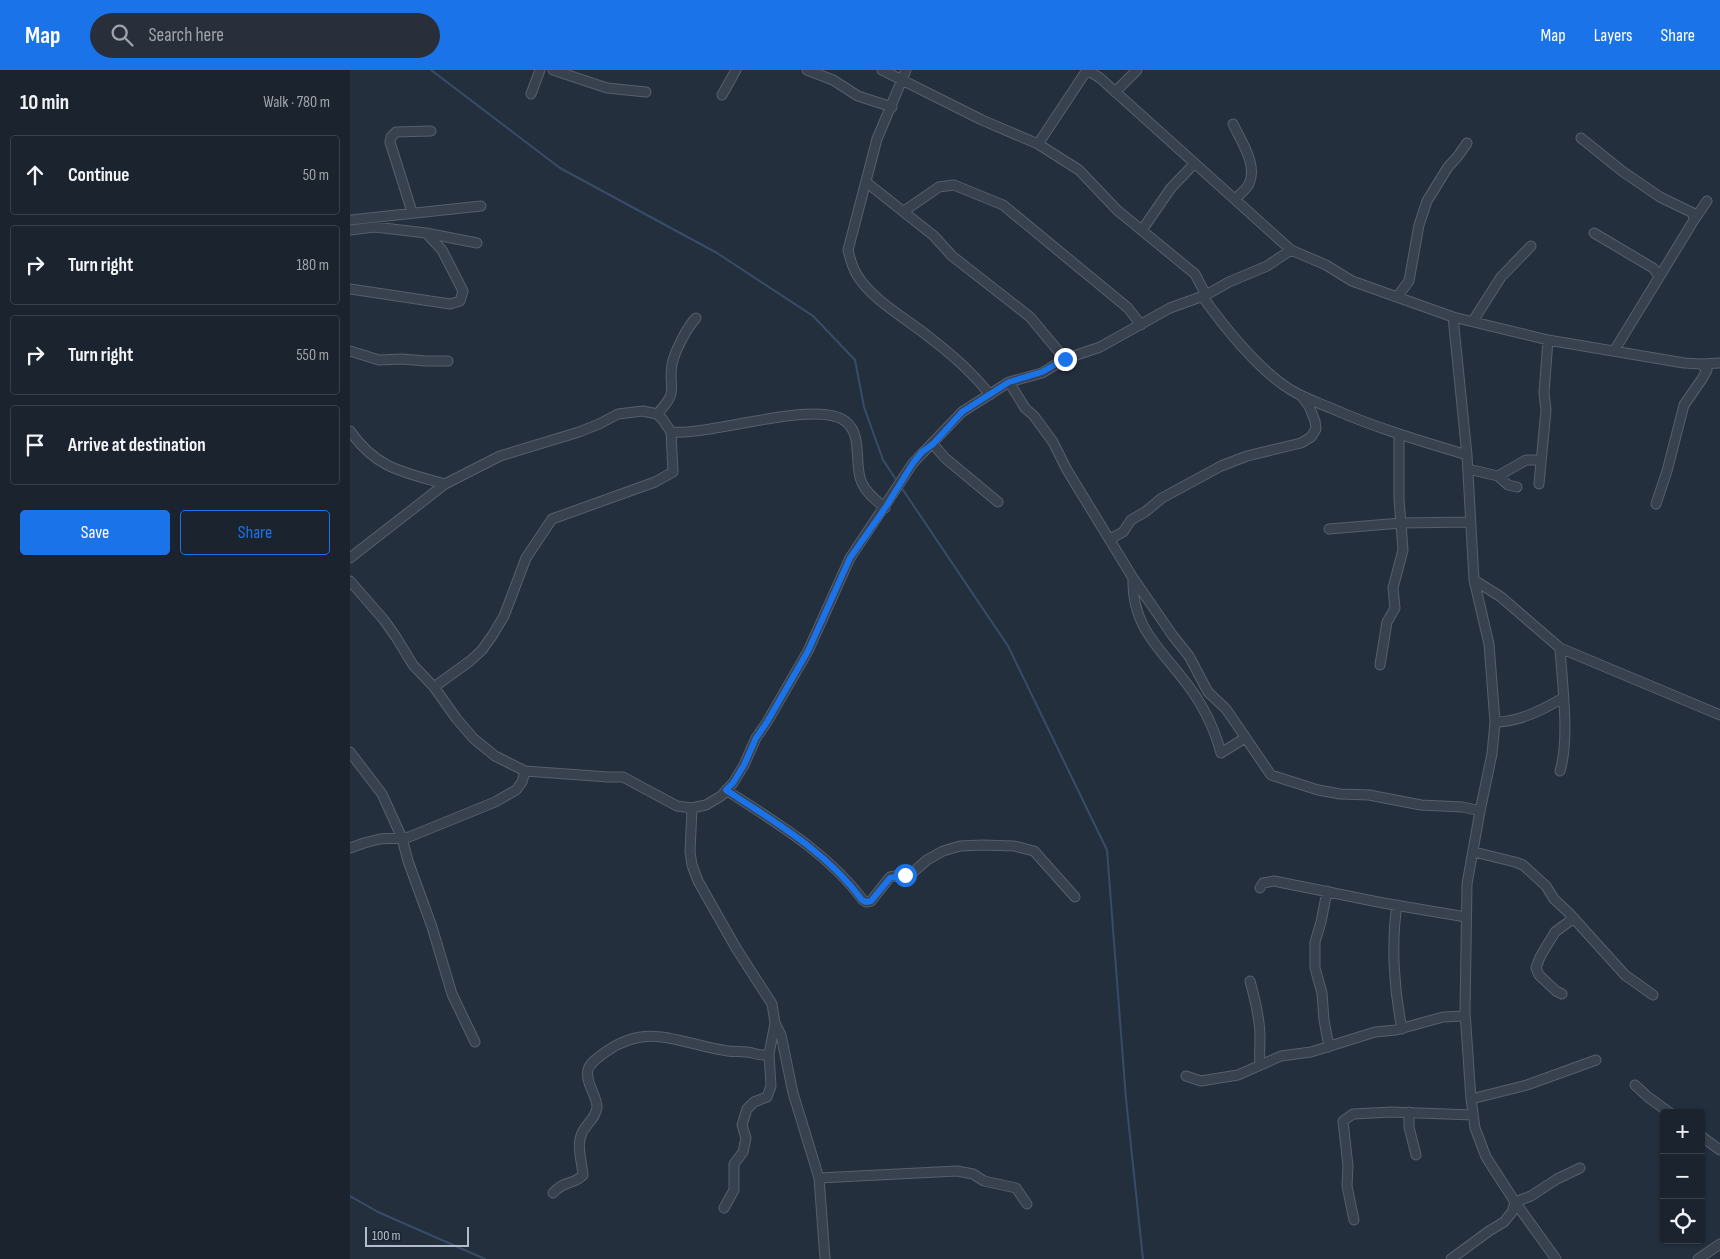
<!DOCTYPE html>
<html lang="en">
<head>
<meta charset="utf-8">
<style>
	body { margin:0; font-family:"Sofia Sans Condensed",sans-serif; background:#282f3a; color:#f1f3f6 }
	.controls { position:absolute; right:15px; bottom:15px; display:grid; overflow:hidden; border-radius:5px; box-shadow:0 1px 4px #0004 }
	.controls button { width:45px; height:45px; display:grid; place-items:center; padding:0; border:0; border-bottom:1px solid #39404a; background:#1b232e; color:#f1f3f6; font:25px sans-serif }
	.scale { position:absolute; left:15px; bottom:12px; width:104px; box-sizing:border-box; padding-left:5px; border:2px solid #b4bcc9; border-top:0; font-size:14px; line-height:18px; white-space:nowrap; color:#b4bcc9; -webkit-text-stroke:4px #1d2633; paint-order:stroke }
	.stop { position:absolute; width:15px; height:15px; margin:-11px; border:4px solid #1a73e8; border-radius:50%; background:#fff }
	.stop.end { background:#1a73e8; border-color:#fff; box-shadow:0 1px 5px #0008 }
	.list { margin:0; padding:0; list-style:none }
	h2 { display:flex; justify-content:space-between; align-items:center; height:65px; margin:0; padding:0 20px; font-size:21px }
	h2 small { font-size:16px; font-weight:400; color:#a0a4aa }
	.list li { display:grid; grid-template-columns:32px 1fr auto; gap:15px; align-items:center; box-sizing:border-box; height:80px; margin:0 10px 10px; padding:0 10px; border:1px solid #39404a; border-radius:5px }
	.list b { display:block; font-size:19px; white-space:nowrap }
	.list em { font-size:16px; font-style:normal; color:#a0a4aa }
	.actions { display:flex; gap:10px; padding:15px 20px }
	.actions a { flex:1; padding:11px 0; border:1px solid #1a73e8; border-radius:5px; text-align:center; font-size:18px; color:#1a73e8 }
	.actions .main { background:#1a73e8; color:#fff }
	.icon { flex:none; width:28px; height:28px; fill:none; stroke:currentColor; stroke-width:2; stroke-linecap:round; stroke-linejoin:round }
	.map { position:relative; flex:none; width:1370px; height:1189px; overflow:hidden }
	header { display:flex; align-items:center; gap:30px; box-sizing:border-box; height:70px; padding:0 25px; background:#1a73e8; color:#fff }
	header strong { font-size:24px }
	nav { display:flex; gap:28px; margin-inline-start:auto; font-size:18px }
	.search { width:350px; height:45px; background:#282f3a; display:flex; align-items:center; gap:12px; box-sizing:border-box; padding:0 18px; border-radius:28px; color:#a0a4aa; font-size:19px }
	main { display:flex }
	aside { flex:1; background:#1b232e }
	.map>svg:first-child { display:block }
</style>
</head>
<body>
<header>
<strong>Map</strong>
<div class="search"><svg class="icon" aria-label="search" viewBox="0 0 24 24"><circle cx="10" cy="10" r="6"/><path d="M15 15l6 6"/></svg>Search here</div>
<nav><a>Map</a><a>Layers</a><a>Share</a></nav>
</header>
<main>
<aside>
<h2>10 min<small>Walk · 780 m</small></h2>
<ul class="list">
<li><svg class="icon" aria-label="ahead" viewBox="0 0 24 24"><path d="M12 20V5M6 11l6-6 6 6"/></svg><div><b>Continue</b></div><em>50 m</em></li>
<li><svg class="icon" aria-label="right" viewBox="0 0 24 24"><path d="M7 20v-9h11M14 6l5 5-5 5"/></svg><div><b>Turn right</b></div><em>180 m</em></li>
<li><svg class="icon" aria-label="right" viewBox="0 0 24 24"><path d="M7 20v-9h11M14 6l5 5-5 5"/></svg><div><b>Turn right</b></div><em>550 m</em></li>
<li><svg class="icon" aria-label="arrive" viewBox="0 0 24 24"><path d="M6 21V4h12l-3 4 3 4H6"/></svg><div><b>Arrive at destination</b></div></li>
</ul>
<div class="actions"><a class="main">Save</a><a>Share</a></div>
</aside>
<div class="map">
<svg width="1370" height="1189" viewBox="0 0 1370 1189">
	<rect width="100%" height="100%" fill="#242f3e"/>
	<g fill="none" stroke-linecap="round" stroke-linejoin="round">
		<path stroke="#394c67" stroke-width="2" d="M81,0L210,98L367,183L463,246L505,290L514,337L533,390L547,411
			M551,417L658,576L757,780L776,1029L793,1189
			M0,1126L28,1142L135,1189"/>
		<g stroke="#565f6c" stroke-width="11">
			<path id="minor" d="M203,0L257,18L296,22
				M457,0L483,10L508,26L542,37
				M532,0L632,50L688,74L729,100L767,140L845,204L856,225
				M556,0L527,69L498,180C500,188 502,197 507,205C522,230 557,249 579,267C600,283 624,304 640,325
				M737,0L750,8L941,180L976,195L1002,211L1103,247L1198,270L1334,293L1351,294L1370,293
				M765,22L787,0
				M181,24L190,0
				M372,25L386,0
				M883,54C891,71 908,95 899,114C896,120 890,124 885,129
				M1231,68L1272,101L1310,127L1343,143L1344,150
				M688,74L737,0
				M516,112L584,166L602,186L680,247L715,289
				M554,141L589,117L604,115L653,135L778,238L791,255
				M62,142L40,72L41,67L46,62L81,61
				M0,150L131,136
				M0,160L25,157L76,163L127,173
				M792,160L821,118L844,94
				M1244,163L1303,198L1309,206
				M0,219L100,234L110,231L113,221L92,180L76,163
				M852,226C875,258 907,299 941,320C954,328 969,333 983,339C1026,358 1071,371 1117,385
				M1047,227L1059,211L1069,155L1077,131L1098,97L1108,86L1117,73
				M1103,247L1117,385L1124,510L1139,574L1145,652L1142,684L1130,741L1117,814L1115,942L1121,1029L1125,1058L1136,1087L1165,1132L1206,1189
				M1123,251L1151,207L1181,176
				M0,281L29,290L52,289L76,291H98
				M1264,281L1344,150L1357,131
				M659,312L675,338L684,346L703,372L717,400L783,508L823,566L839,586L858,622L876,639L921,705L968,720L990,724L1019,725L1071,735L1113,737L1130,741
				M307,344C330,320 318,320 322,294C325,281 337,257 346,248
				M0,361C27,399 53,402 95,414
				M321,362C361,366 465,329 495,351C514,365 503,395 512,413C517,424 526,430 535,438
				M583,374L595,388L648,432
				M1118,399L1148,406L1176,390H1191
				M1148,406L1158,415L1167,417
				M1189,414L1196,340L1194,323L1198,270
				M1306,434L1317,401L1334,335L1352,309L1357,300L1351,294
				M979,459L1051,453L1120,452
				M760,469L773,462L781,450L795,442L812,428L871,396L897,386L951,373L961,367L966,359L965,351L959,336L953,328
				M0,488L95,414L150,386L229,362L249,354L268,344L293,341L307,344L313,350L321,362L323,402L305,412L202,449L176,488L154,546L142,566L132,580L120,591L84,617
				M783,508C781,557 811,579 837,614C853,635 864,657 871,683L895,668
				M1124,510L1151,527L1210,578L1370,645
				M0,511L34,550L46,567L63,595L84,617L106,648L123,668L145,686L175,701L258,707H273L327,736L342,738L356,735L371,726L383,713L394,695L406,668L417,652L458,581L500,488L563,393L612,342L659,312L692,303L715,289L750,277L820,238L856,225L879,212L917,196L941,180
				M1210,578C1212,613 1220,668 1210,701
				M1030,595L1037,552L1045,538L1043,518L1053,480L1049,429V365
				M1145,652C1169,652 1192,640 1213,628
				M0,682L32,724L52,768L58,791L82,857L102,924L125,972
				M376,720C425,752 477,782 513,830L516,832L521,831L540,807L562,803L577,790L593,781L610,776L632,775L664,776L684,781L725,827
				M342,738L340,782L342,795L348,811L386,878L422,934L425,953L431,965L443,1023L469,1108L475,1189
				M0,778L14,773L30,769L59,767L145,732L166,720L172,712L175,701
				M1124,782L1165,792L1173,795L1196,816L1204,829L1218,842L1275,905L1303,925
				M910,818L913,813L924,811L1033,833L1116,847
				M977,821L971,852L965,872V898L972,923L974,950L979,977
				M1047,835C1041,874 1044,920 1052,959
				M900,911C905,929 910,948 910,967C910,977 909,985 910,995
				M1212,924L1206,921L1189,905L1186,898L1190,887L1205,862L1224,848
				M836,1006L851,1011L888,1005L931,986L961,982L1025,962L1046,960L1093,947L1115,946
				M1285,1015L1298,1027L1320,1043
				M1121,1029L1177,1015L1246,990
				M1059,1042V1057L1066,1085
				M1351,1066L1370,1080
				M469,1108L607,1101L623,1104L634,1111L666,1118L677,1134
				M203,1123C214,1110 224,1115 233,1105C232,1092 226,1075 232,1063C236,1054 246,1048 247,1037C247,1025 235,1013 238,1000C240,992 250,986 257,981C300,951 332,975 378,981C384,982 390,981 397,982C405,983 411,987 419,984L425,953
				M374,1138L384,1120V1094L393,1082L396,1068L392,1055L397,1039L404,1032L417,1027L421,1016L419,984
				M1004,1150L997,1116L998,1096L993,1051L1003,1044L1042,1042L1123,1045
				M1101,1189L1139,1161L1154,1152L1162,1142L1165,1132L1181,1126L1207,1109L1230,1098
				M1348,1189L1370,1174"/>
		</g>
		<use href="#minor" stroke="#38414e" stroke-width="9"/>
	</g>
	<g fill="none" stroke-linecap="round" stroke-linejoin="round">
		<path stroke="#1a73e8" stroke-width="6" d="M555,805L540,808L521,831L516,832L512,830C477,782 425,752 376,720L383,713L394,695L406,668L417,652L458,581L500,488L535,438L563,393L572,382L583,374L612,342L659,312L692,302L715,289"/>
	</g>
</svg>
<div class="controls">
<button>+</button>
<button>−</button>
<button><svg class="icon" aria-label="locate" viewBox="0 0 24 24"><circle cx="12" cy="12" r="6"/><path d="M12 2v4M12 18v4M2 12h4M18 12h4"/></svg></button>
</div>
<div class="scale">100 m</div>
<div class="stop" style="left:555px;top:805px"></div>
<div class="stop end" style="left:715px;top:289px"></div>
</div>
</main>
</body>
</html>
